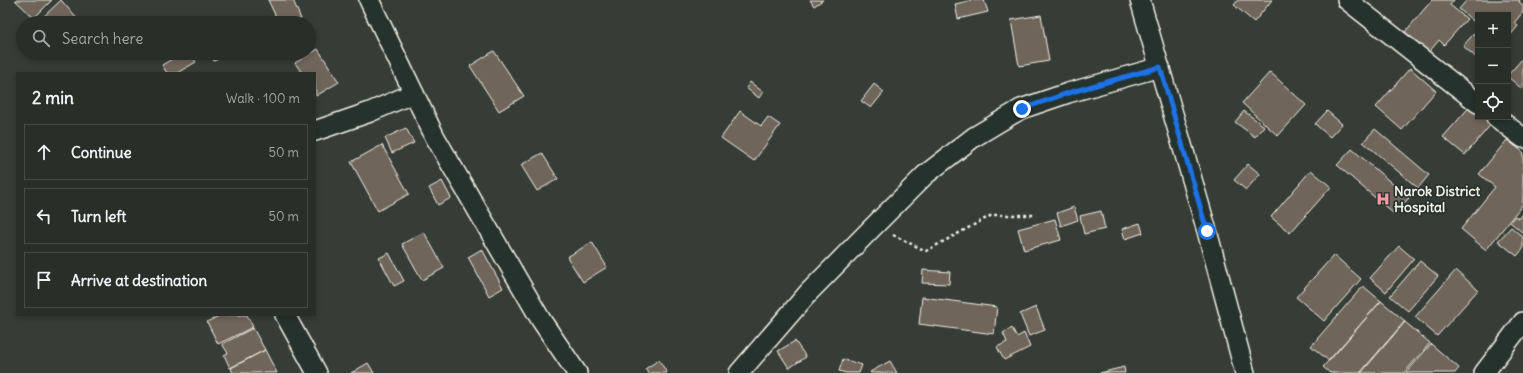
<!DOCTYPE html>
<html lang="en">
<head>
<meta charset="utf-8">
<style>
	body { margin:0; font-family:Delius,sans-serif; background:#303630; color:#f1f3f6 }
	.controls { position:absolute; right:12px; top:12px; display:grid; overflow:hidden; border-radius:0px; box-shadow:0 2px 6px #0003 }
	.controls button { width:36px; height:36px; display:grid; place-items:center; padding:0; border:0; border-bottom:1px solid #444a45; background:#282e28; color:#f1f3f6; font:20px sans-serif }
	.stop { position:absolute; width:12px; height:12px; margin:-9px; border:3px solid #1a73e8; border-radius:50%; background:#fff }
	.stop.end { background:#1a73e8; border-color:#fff; box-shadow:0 1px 4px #0008 }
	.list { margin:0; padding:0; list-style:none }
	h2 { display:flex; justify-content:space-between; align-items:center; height:52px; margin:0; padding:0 16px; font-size:17px }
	h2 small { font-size:13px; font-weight:400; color:#a5a8a8 }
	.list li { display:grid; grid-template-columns:26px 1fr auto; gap:12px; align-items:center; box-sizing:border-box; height:56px; margin:0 8px 8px; padding:0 8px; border:1px solid #444a45; border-radius:0px }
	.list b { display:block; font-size:15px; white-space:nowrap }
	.list em { font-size:13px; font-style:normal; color:#a5a8a8 }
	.icon { flex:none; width:22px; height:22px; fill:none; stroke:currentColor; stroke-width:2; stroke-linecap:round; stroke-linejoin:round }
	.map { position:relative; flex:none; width:1523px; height:373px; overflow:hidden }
	.search { position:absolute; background:#282e28; box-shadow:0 2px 6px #0003; left:16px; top:16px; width:300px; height:44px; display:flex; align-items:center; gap:10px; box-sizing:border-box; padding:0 14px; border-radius:22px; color:#a5a8a8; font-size:15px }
	.panel { position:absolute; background:#282e28; box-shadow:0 2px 6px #0003; left:16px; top:72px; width:300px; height:244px; border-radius:0px }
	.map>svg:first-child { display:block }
</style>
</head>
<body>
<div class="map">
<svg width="1523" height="373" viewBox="0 0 1523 373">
	<rect width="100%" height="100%" fill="#353d36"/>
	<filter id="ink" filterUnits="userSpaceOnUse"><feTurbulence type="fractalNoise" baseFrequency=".025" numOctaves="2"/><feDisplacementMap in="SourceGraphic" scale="8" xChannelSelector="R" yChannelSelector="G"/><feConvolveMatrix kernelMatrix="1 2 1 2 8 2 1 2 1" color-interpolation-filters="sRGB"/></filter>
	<g filter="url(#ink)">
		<path fill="#70655a" stroke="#f4f1e8" d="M15,0H52L34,18Z
			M61,0L79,21L77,23H41L39,21Z
			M268,0H293L301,19L293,23H279Z
			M810,0H823L814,6Z
			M973,0H984L988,12L958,19L955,4Z
			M1238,0H1272L1254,22L1234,5Z
			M1432,0H1454L1450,5L1467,19L1444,45L1439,40L1429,52L1405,32Z
			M1467,0H1520L1519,2L1523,5V12L1514,23L1518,26L1508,38V15H1478V25L1459,9Z
			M1041,15L1049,61L1019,66L1011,20Z
			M1478,29V59L1463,46Z
			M318,49L339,82L316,96L315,73H302L295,63Z
			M494,51L524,96L499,111L470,66Z
			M182,53H190L196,62L177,73H167L162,65Z
			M210,53H230L214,61Z
			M1523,58V88L1522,89L1508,77V75Z
			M1410,68L1436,91L1402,130L1376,107Z
			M1270,72L1306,105L1278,136L1242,103Z
			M750,82L763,92L759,98L746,88Z
			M874,84L884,92L871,108L861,101Z
			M1472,104L1478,109V117H1487L1493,122L1465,155L1443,137Z
			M740,111L761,126L768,117L780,125L754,161L721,138Z
			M1244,111L1264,126L1255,137L1235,122Z
			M1327,111L1342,124L1330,137L1315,124Z
			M406,128L414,143L392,153L385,138Z
			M1375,129L1429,175L1418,188L1363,142Z
			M1507,140L1523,152V204L1486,250L1461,229L1495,187L1479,174Z
			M382,145L409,194L378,211L351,162Z
			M1352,149L1409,198L1394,214L1337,165Z
			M542,153L558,179L537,191L521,165Z
			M1248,164L1260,174L1246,190L1234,180Z
			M1311,170L1331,187L1290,233L1271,217Z
			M442,181L451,198L438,205L429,188Z
			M1074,207L1078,220L1061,226L1057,213Z
			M1101,211L1105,229L1084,234L1080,216Z
			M1523,214V233L1510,222L1515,216L1519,219Z
			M1055,219L1061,240L1024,250L1018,229Z
			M1140,223L1143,233L1125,239L1122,229Z
			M1511,227L1523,237V249L1517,256L1498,241Z
			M424,232L444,268L422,280L402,244Z
			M592,242L607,267L583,282L567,257Z
			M1399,246L1414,259L1386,292L1370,278Z
			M482,249L503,288L489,296L468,257Z
			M389,253L404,281L394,286L379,258Z
			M1334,255L1361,279L1324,321L1296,297Z
			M1420,261L1438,276L1408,311L1390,296Z
			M923,270L950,272L949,284L922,283Z
			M1456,270L1478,290L1437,336L1415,317Z
			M1363,286L1381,301L1329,361L1311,346Z
			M922,297L997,307L994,334L919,324Z
			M1381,301L1405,321L1360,373H1330L1323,367Z
			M1036,307L1045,330L1029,336L1020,314Z
			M221,315H247L253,327L218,344L207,322Z
			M1405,322L1430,343L1404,373H1361Z
			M253,328L265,350L230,368L224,355L228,353L222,344Z
			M1012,328L1017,337L1024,333L1030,347L1004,360L997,347L1007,342L1003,333Z
			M795,341L806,357L789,368L778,351Z
			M1431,344L1459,368L1455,373H1406Z
			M265,350L277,373H233L231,368Z
			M843,359L862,365L859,373H846L839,371Z
			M659,360L667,373H648L645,369Z
			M890,361L897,373H871L870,372Z
			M368,363L374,373H351Z
			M1124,367L1125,373H1100Z"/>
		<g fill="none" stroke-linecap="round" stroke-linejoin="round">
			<g stroke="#f4f1e8" stroke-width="22">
				<path id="minor" d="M369,0L435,137L541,320L577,373
					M1140,0L1207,231L1245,373
					M1347,0L1478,103
					M1496,117L1523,138
					M315,131L370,112L414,93
					M285,315L317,373
					M739,373L809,292L874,226L925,175L974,137L1021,109L1068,93L1160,67
					M1484,373L1523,322"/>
			</g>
			<path stroke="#f4f1e8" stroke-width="2.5" stroke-dasharray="3 3" stroke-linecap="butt" d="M893,235L926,251L992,215H1035"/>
			<use href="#minor" stroke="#26332d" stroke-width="19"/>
		</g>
	</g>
	<g fill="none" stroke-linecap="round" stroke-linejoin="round" filter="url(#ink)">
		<path stroke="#1a73e8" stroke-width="5" d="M1022,109L1068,93L1160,67L1207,231"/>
	</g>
	<defs>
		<g id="hospital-bare" transform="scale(1.08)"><path d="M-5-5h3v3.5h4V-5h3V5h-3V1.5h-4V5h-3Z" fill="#ff9aa2" stroke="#26332d" stroke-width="2.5" paint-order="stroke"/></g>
	</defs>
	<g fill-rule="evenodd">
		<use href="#hospital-bare" x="1383" y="199"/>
	</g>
	<g text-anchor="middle" stroke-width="3.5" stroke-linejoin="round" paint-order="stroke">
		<g font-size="14" font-weight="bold" fill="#f4f1e8" stroke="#26332d" text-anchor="start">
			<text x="1394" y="196">Narok District<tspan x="1394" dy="16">Hospital</tspan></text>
		</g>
	</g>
</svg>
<div class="controls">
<button>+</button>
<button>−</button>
<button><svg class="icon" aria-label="locate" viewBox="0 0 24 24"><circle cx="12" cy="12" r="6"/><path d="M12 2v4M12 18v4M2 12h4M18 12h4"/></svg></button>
</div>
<div class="stop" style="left:1207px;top:231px"></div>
<div class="stop end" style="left:1022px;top:109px"></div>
<div class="search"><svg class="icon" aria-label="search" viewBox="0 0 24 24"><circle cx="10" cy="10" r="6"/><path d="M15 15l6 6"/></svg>Search here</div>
<section class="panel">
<h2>2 min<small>Walk · 100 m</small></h2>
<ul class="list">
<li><svg class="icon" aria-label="ahead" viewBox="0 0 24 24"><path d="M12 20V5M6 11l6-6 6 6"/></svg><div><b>Continue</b></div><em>50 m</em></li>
<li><svg class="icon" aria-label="left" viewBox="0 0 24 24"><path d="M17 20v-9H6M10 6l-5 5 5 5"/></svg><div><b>Turn left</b></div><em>50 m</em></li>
<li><svg class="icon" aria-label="arrive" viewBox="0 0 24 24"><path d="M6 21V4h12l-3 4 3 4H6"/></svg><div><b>Arrive at destination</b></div></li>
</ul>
</section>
</div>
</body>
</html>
